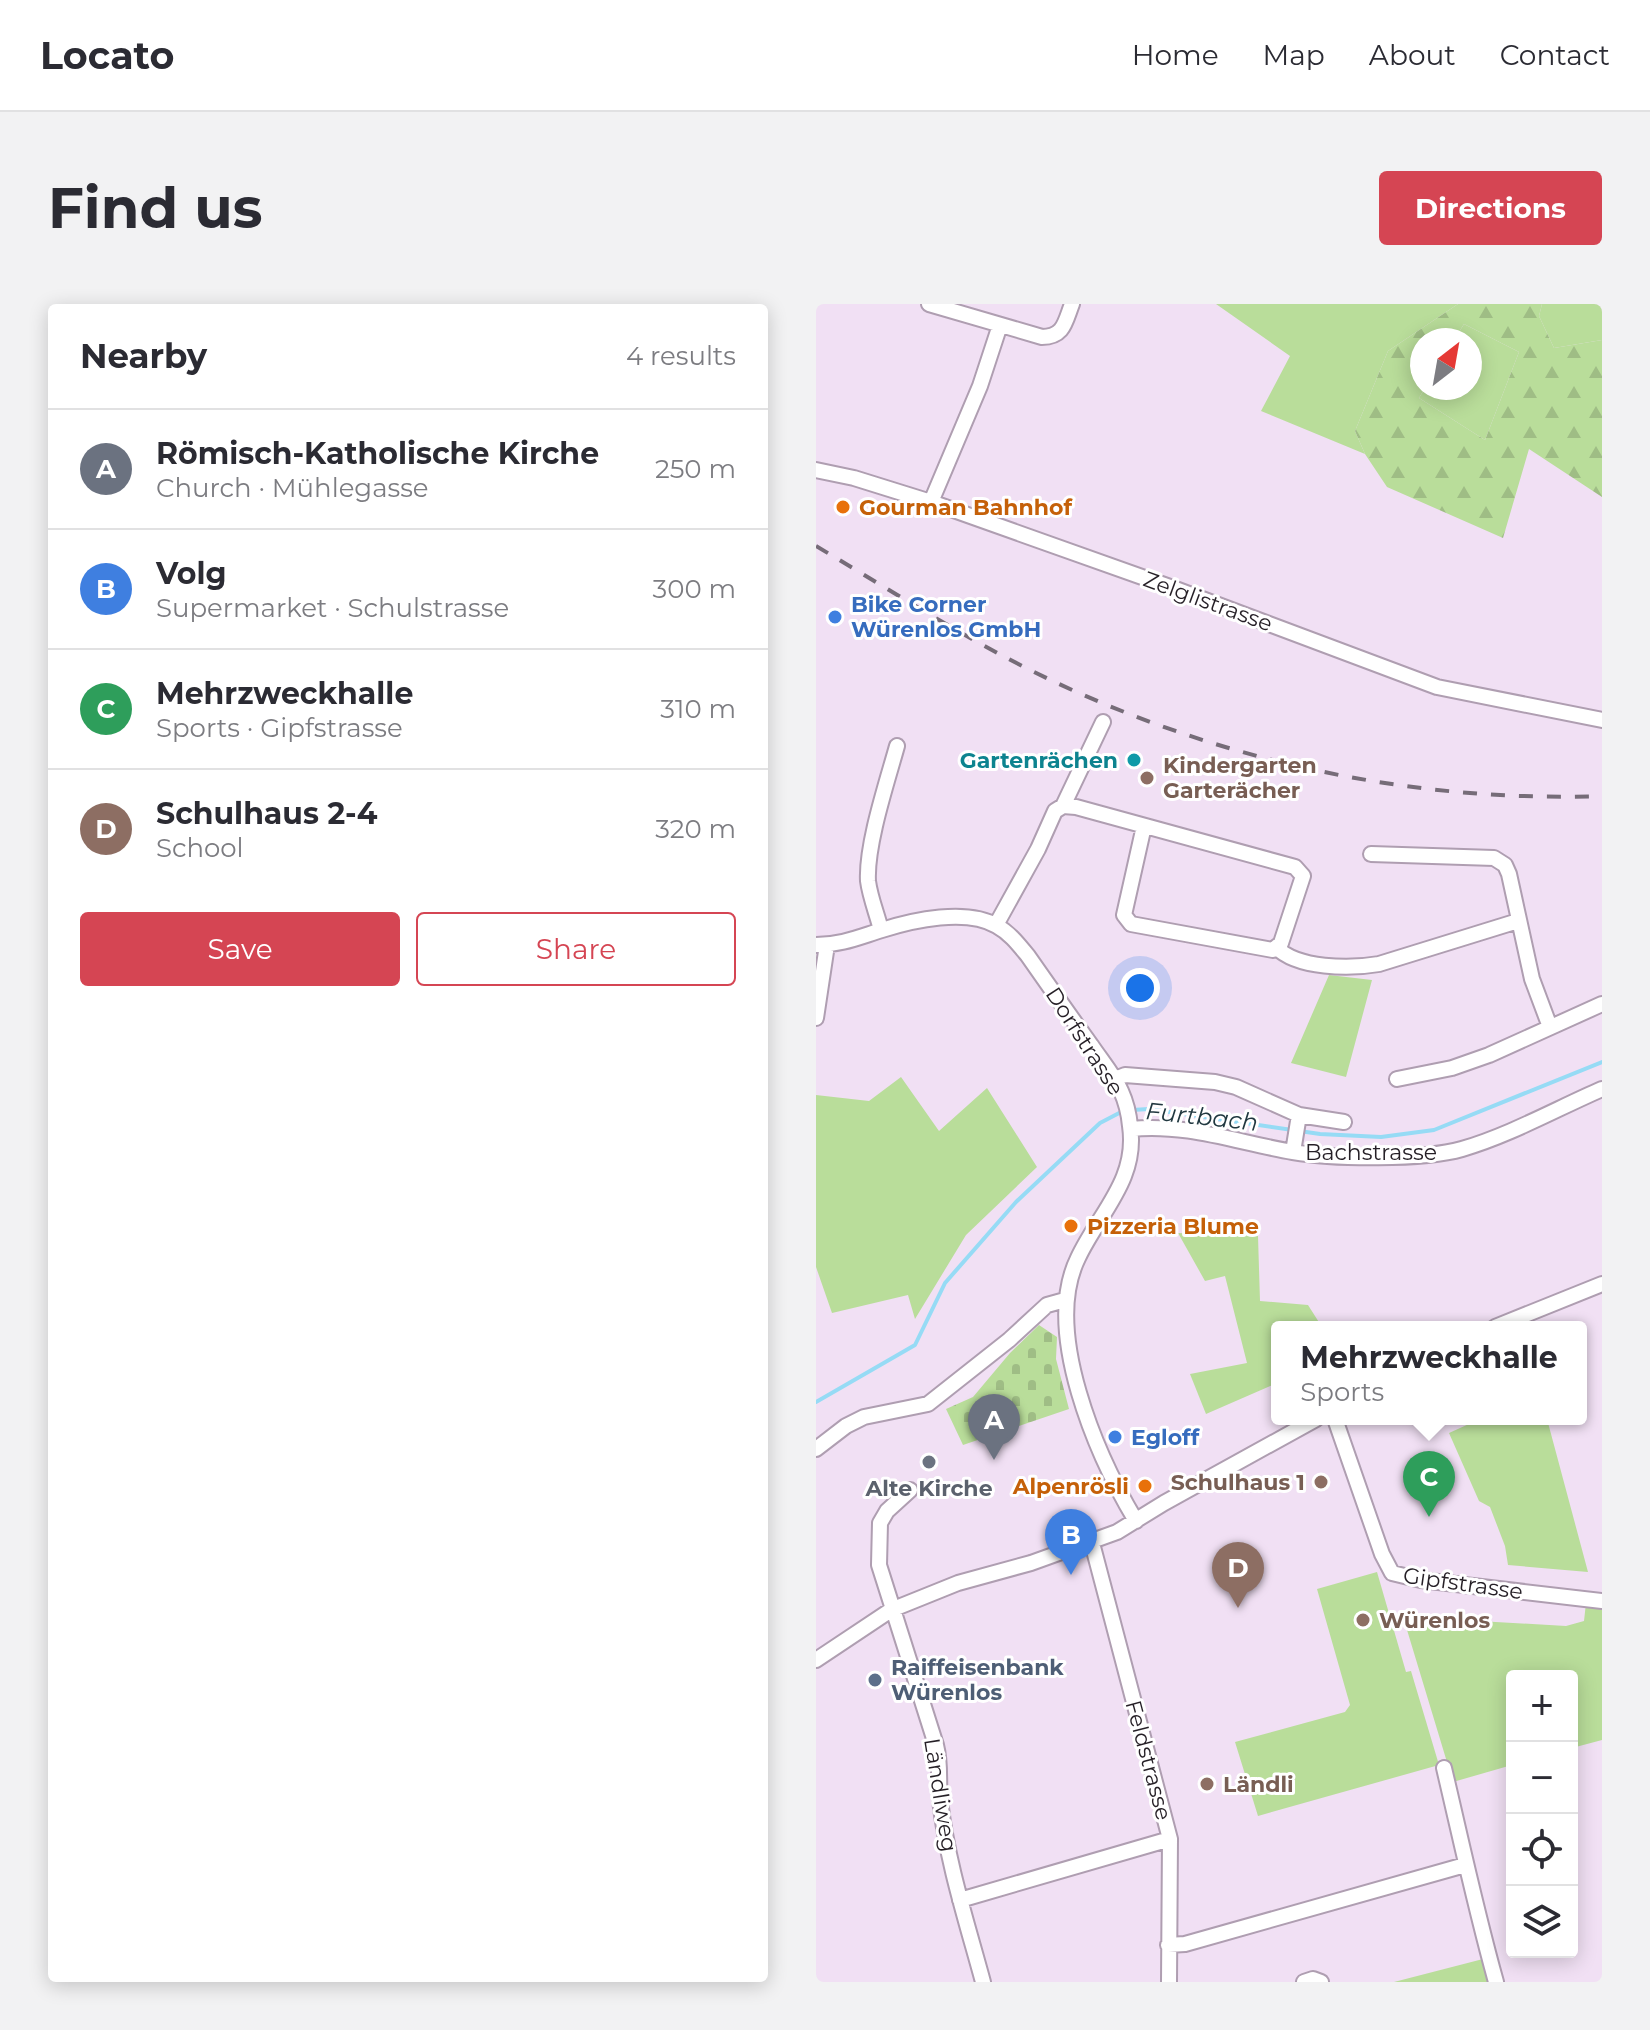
<!DOCTYPE html>
<html lang="en">
<head>
<meta charset="utf-8">
<style>
	body { margin:0; font-family:Montserrat,sans-serif; background:#f2f2f3; color:#2b2b33 }
	.controls { position:absolute; right:24px; bottom:24px; display:grid; overflow:hidden; border-radius:8px; box-shadow:0 4px 20px #0003 }
	.controls button { width:72px; height:72px; display:grid; place-items:center; padding:0; border:0; border-bottom:2px solid #e1e1e2; background:#fff; color:#2b2b33; font:40px sans-serif }
	.compass { position:absolute; left:594px; top:24px; width:72px; height:72px; border-radius:50%; background:#fff; box-shadow:0 4px 20px #0003; rotate:31deg }
	.you { position:absolute; left:324px; top:684px; width:28px; height:28px; margin:-20px; border:6px solid #fff; border-radius:50%; background:#1a73e8; box-shadow:0 0 0 12px #1a73e833 }
	.badge { display:grid; place-items:center; width:52px; height:52px; border-radius:50%; background:#d54553; color:#fff; font-size:26px; font-weight:700 }
	.pin { position:absolute; translate:-50% -66px; filter:drop-shadow(0 2px 4px #0008) }
	.pin::after { content:''; position:absolute; top:42px; width:28px; height:24px; background:inherit; clip-path:polygon(0 0,100% 0,50% 100%) }
	.popup { position:absolute; left:455px; top:1017px; width:316px; height:104px; box-sizing:border-box; display:grid; place-content:center; border-radius:8px; background:#fff; filter:drop-shadow(0 2px 6px #0005); font-size:26px; white-space:nowrap; color:#7c7c81 }
	.popup b { font-size:30px; color:#2b2b33 }
	.popup::after { content:''; position:absolute; left:50%; top:100%; margin-left:-16px; border:16px solid transparent; border-top-color:#fff }
	.list { margin:0; padding:0; list-style:none }
	h2 { display:flex; justify-content:space-between; align-items:center; height:104px; margin:0; padding:0 32px; font-size:34px }
	h2 small { font-size:26px; font-weight:400; color:#7c7c81 }
	.list li { display:grid; grid-template-columns:52px 1fr auto; gap:24px; align-items:center; box-sizing:border-box; height:120px; padding:0 32px; border-top:2px solid #e1e1e2 }
	.list b { display:block; font-size:30px; white-space:nowrap }
	.list p { margin:0; font-size:26px; white-space:nowrap; color:#7c7c81 }
	.list em { font-size:26px; font-style:normal; color:#7c7c81 }
	.actions { display:flex; gap:16px; padding:24px 32px }
	.actions a { flex:1; padding:18px 0; border:2px solid #d54553; border-radius:8px; text-align:center; font-size:28px; color:#d54553 }
	.actions .main { background:#d54553; color:#fff }
	.icon { flex:none; width:44px; height:44px; fill:none; stroke:currentColor; stroke-width:2; stroke-linecap:round; stroke-linejoin:round }
	.map { position:relative; flex:none; width:786px; height:1678px; overflow:hidden; border-radius:8px }
	header { display:flex; align-items:center; gap:48px; box-sizing:border-box; height:112px; padding:0 40px; background:#fff; border-bottom:2px solid #e1e1e2 }
	header strong { font-size:38px }
	nav { display:flex; gap:44px; margin-inline-start:auto; font-size:28px }
	.intro { display:flex; align-items:center; justify-content:space-between; box-sizing:border-box; height:192px; padding:0 48px }
	h1 { margin:0; font-size:56px }
	.button { padding:20px 36px; border-radius:8px; background:#d54553; color:#fff; font-size:28px; font-weight:700 }
	main { display:flex; gap:48px; padding:0 48px }
	aside { flex:1; background:#fff; border-radius:8px; box-shadow:0 4px 20px #0003 }
	.map>svg:first-child { display:block }
</style>
</head>
<body>
<header>
<strong>Locato</strong>
<nav><a>Home</a><a>Map</a><a>About</a><a>Contact</a></nav>
</header>
<div class="intro"><h1>Find us</h1><a class="button">Directions</a></div>
<main>
<aside>
<h2>Nearby<small>4 results</small></h2>
<ul class="list">
<li><span class="badge" style="background:#6b7280">A</span><div><b>Römisch-Katholische Kirche</b><p>Church · Mühlegasse</p></div><em>250 m</em></li>
<li><span class="badge" style="background:#3f7fe0">B</span><div><b>Volg</b><p>Supermarket · Schulstrasse</p></div><em>300 m</em></li>
<li><span class="badge" style="background:#2e9e5b">C</span><div><b>Mehrzweckhalle</b><p>Sports · Gipfstrasse</p></div><em>310 m</em></li>
<li><span class="badge" style="background:#8d6e63">D</span><div><b>Schulhaus 2-4</b><p>School</p></div><em>320 m</em></li>
</ul>
<div class="actions"><a class="main">Save</a><a>Share</a></div>
</aside>
<div class="map">
<svg width="786" height="1678" viewBox="0 0 786 1678">
	<defs>
		<pattern id="forest-firs" width="22" height="20" patternUnits="userSpaceOnUse" patternTransform="scale(2)"><rect width="22" height="20" fill="#b9dd9a"/><path d="M5 1l3.5 6h-7zM16 11l3.5 6h-7z" fill="#9fbd85"/></pattern>
		<pattern id="cemetery-stones" width="16" height="16" patternUnits="userSpaceOnUse" patternTransform="scale(2)"><rect width="16" height="16" fill="#b9dd9a"/><path d="M2 7V4a2 2 0 0 1 4 0v3zM10 15v-3a2 2 0 0 1 4 0v3z" fill="#9fbd85"/></pattern>
	</defs>
	<rect width="100%" height="100%" fill="#f1e0f4"/>
	<path fill="#b9dd9a" d="M400,0H642L572,47L539,127L549,150L445,107L474,52Z
		M726,0H786V36L738,44L723,12Z
		M648,20L703,48L669,136L603,94L609,84H654V36H638Z
		M513,671L556,676L530,773L475,759Z
		M85,773L123,827L171,784L221,863L150,931L99,1015L92,991L16,1009L0,963V791L53,797Z
		M362,929L442,932L444,997L492,1001L506,1023H461V1079L390,1110L374,1070L431,1059L409,972L389,977Z
		M664,1115H731L772,1268L692,1261L689,1242L674,1203L663,1197L633,1129Z
		M561,1268L590,1368L595,1367L623,1461L442,1512L419,1438L529,1408L534,1401L501,1285Z
		M770,1299L786,1301V1436L756,1444V1372H696V1461L637,1478L588,1316L593,1313L750,1322L768,1317Z
		M667,1655L674,1678H578Z"/>
	<path fill="url(#forest-firs)" fill-rule="evenodd" d="M642,0H726L723,12L738,44L786,36V193L713,145L687,234L571,183L549,150L539,127L572,47ZM648,20L703,48L669,136L603,94L609,84H606V36H638Z"/>
	<path fill="url(#cemetery-stones)" d="M223,1021L241,1033L240,1055L253,1105L147,1141L130,1105L157,1093L194,1049Z"/>
	<g fill="none" stroke-linecap="round" stroke-linejoin="round">
		<path stroke="#96dbf5" stroke-width="4" d="M316,806L333,805L504,830L565,833L618,826L786,758
			M0,1098L99,1041L129,979L200,898L284,819L307,807"/>
		<g stroke="#af9eb1" stroke-width="18">
			<path id="minor" d="M113,0L226,33C248,33 249,18 256,0
				M0,166L38,174L115,198L357,284L621,383L786,416
				M115,198L164,82L184,21
				M247,502L260,503L479,563L487,572L465,639L457,646L315,620L308,611L328,522
				M555,550L678,554L689,561L693,570L716,675L734,723
				M180,621L222,545L239,507L247,502L287,418
				M65,626C61,610 54,593 52,577C50,541 71,478 81,442
				M0,641C25,641 43,633 66,626C97,616 151,604 181,622C194,629 203,641 212,652C233,682 254,712 275,741C285,756 298,771 305,787C310,798 313,811 314,822C322,876 283,909 262,954C226,1027 281,1152 320,1217
				M460,643C481,665 534,665 563,660L702,617
				M0,714L11,641
				M299,775L309,771L399,778L420,783L483,811L528,818
				M581,775L636,764L673,751L786,700
				M315,825C370,819 423,839 477,848C517,855 608,856 646,845C694,831 740,805 786,785
				M477,848L483,811
				M679,1023L786,980
				M519,1115L566,1250L576,1269L605,1276L786,1297
				M0,1145L30,1122L48,1113L112,1100L193,1036L231,1001L249,996
				M94,1186L71,1207L64,1219L63,1261L120,1441C125,1460 122,1478 124,1496C131,1558 151,1619 167,1678
				M276,1239L354,1535L353,1678
				M0,1356L75,1306L142,1279L215,1259L301,1228L348,1199L500,1115
				M628,1464C645,1536 660,1607 680,1678
				M144,1596L354,1535
				M352,1641L369,1640L649,1561
				M488,1678L497,1675L505,1678"/>
		</g>
		<use href="#minor" stroke="#fff" stroke-width="14"/>
		<path stroke="#766c78" stroke-width="4" stroke-dasharray="14 14" stroke-linecap="butt" d="M0,242C71,284 142,330 216,367C392,454 589,499 786,492"/>
	</g>
	<g fill="#e8710a" stroke="#fff" stroke-width="3">
		<circle cx="27" cy="203" r="8"/>
		<circle cx="255" cy="922" r="8"/>
		<circle cx="329" cy="1182" r="8"/>
	</g>
	<g fill="#3f7fe0" stroke="#fff" stroke-width="3">
		<circle cx="19" cy="313" r="8"/>
		<circle cx="299" cy="1133" r="8"/>
	</g>
	<circle fill="#0f9aa8" stroke="#fff" stroke-width="3" cx="318" cy="456" r="8"/>
	<g fill="#8d6e63" stroke="#fff" stroke-width="3">
		<circle cx="331" cy="474" r="8"/>
		<circle cx="505" cy="1178" r="8"/>
		<circle cx="547" cy="1316" r="8"/>
		<circle cx="391" cy="1480" r="8"/>
	</g>
	<circle fill="#6b7280" stroke="#fff" stroke-width="3" cx="113" cy="1158" r="8"/>
	<circle fill="#5c6f8a" stroke="#fff" stroke-width="3" cx="59" cy="1376" r="8"/>
	<g text-anchor="middle" stroke-width="6" stroke-linejoin="round" paint-order="stroke">
		<g font-size="22" font-weight="bold" fill="#c56008" stroke="#fff" text-anchor="start">
			<text x="43" y="211">Gourman Bahnhof</text>
			<text x="271" y="930">Pizzeria Blume</text>
			<text x="313" y="1190" text-anchor="end">Alpenrösli</text>
		</g>
		<g font-size="22" fill="#251f26" stroke="#fff">
			<text transform="translate(392 297) rotate(20)" y="8">Zelglistrasse</text>
			<text transform="translate(269 737) rotate(57)" y="8">Dorfstrasse</text>
			<text x="555" y="856">Bachstrasse</text>
			<text transform="translate(647 1279) rotate(8)" y="8">Gipfstrasse</text>
			<text transform="translate(333 1456) rotate(75)" y="8">Feldstrasse</text>
			<text transform="translate(125 1491) rotate(81)" y="8">Ländliweg</text>
		</g>
		<g font-size="22" font-weight="bold" fill="#366cbe" stroke="#fff" text-anchor="start">
			<text x="35" y="308">Bike Corner<tspan x="35" dy="25">Würenlos GmbH</tspan></text>
			<text x="315" y="1141">Egloff</text>
		</g>
		<g font-size="22" font-weight="bold" fill="#0d838f" stroke="#fff" text-anchor="end">
			<text x="302" y="464">Gartenrächen</text>
		</g>
		<g font-size="22" font-weight="bold" fill="#785e54" stroke="#fff" text-anchor="start">
			<text x="347" y="469">Kindergarten<tspan x="347" dy="25">Garterächer</tspan></text>
			<text x="489" y="1186" text-anchor="end">Schulhaus 1</text>
			<text x="563" y="1324">Würenlos</text>
			<text x="407" y="1488">Ländli</text>
		</g>
		<g font-size="22" font-weight="bold" fill="#5b616d" stroke="#fff">
			<text x="113" y="1192">Alte Kirche</text>
		</g>
		<g font-size="22" font-weight="bold" fill="#4e5e75" stroke="#fff" text-anchor="start">
			<text x="75" y="1371">Raiffeisenbank<tspan x="75" dy="25">Würenlos</tspan></text>
		</g>
		<g font-size="24" font-style="italic" fill="#213840" stroke="#fff">
			<text transform="translate(386 813) rotate(6)" y="8">Furtbach</text>
		</g>
	</g>
</svg>
<div class="controls">
<button>+</button>
<button>−</button>
<button><svg class="icon" aria-label="locate" viewBox="0 0 24 24"><circle cx="12" cy="12" r="6"/><path d="M12 2v4M12 18v4M2 12h4M18 12h4"/></svg></button>
<button><svg class="icon" aria-label="layers" viewBox="0 0 24 24"><path d="M12 4l9 5-9 5-9-5zM3 14l9 5 9-5"/></svg></button>
</div>
<svg class="compass" viewBox="-18 -18 36 36"><path d="M0-13l5 13h-10z" fill="#e53935"/><path d="M0 13l5-13h-10z" fill="#7c7c81"/></svg>
<div class="you"></div>
<div class="pin badge" style="left:178px;top:1156px;background:#6b7280">A</div>
<div class="pin badge" style="left:255px;top:1271px;background:#3f7fe0">B</div>
<div class="pin badge" style="left:613px;top:1213px;background:#2e9e5b">C</div>
<div class="popup"><b>Mehrzweckhalle</b>Sports</div>
<div class="pin badge" style="left:422px;top:1304px;background:#8d6e63">D</div>
</div>
</main>
</body>
</html>
